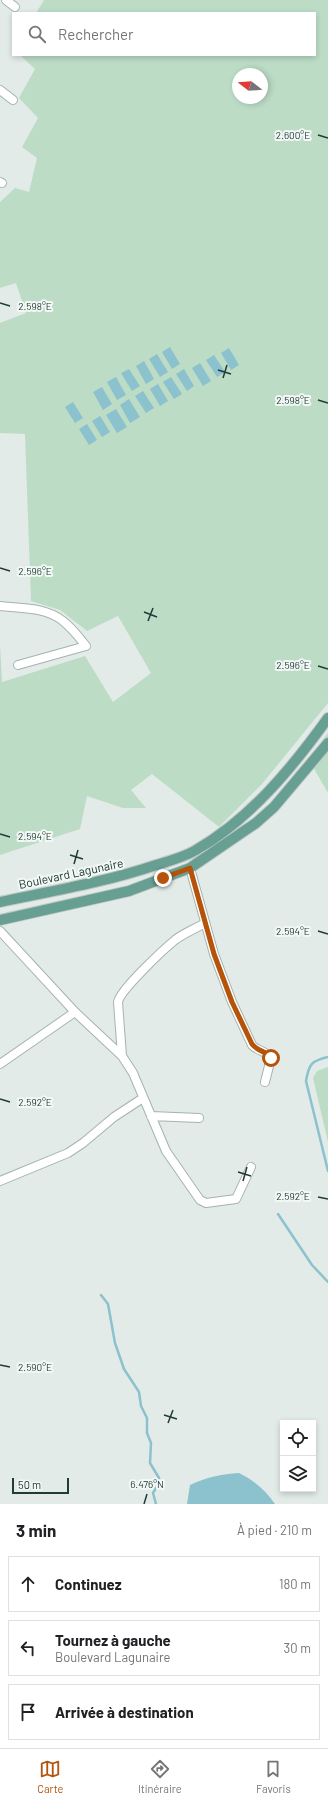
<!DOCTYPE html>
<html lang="fr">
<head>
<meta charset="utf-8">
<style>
	body { margin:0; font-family:Barlow,sans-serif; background:#f6f6f6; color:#202124 }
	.controls { position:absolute; right:12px; bottom:12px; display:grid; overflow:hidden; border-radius:0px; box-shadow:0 2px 6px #0003 }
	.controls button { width:36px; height:36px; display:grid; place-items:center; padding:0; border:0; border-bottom:1px solid #e0e0e0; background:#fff; color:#202124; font:20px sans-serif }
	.compass { position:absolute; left:232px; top:68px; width:36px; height:36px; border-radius:50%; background:#fff; box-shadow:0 2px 6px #0003; rotate:287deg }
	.scale { position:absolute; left:12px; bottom:10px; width:57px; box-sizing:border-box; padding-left:4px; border:2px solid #233b36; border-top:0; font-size:11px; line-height:14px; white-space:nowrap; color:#233b36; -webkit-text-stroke:3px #f2f8f5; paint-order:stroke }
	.stop { position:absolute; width:12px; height:12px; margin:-9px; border:3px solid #b45309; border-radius:50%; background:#fff }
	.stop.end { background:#b45309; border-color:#fff; box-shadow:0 1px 4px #0008 }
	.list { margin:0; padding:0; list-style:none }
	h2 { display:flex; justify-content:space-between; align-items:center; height:52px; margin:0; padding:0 16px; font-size:17px }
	h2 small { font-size:13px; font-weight:400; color:#757577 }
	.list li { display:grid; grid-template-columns:26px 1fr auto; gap:12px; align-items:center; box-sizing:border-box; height:56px; margin:0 8px 8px; padding:0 8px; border:1px solid #e0e0e0; border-radius:0px }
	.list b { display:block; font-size:15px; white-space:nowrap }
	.list p { margin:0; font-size:13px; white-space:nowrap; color:#757577 }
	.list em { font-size:13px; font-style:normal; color:#757577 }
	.icon { flex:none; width:22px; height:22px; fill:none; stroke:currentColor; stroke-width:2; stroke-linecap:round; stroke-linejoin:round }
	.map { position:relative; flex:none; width:328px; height:1504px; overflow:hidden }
	.search { position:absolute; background:#fff; box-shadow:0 2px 6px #0003; left:12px; right:12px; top:12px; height:44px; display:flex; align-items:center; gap:10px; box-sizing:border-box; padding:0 14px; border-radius:0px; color:#757577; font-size:15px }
	.sheet { height:244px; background:#fff }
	nav { display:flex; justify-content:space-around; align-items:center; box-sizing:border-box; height:56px; border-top:1px solid #e0e0e0; background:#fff; font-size:11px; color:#757577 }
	nav a { display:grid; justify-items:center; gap:2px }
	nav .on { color:#b45309 }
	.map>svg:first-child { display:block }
</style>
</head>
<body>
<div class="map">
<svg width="328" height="1504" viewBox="0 0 328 1504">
	<rect width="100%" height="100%" fill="#e2ebe8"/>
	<path fill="#bcdcc6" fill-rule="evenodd" d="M44,0H328V703L262,784L219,827L152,774L131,790L146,808H123L87,796L80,829L0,855V644L2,682L85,656L113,702L151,673L118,616L87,631L60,610L31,601L25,434L0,433V323L26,313L16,283L0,288V202L15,188L29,192L37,158L22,147L38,118L19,98L35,69L20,55H315V13H36ZM238,74H262V98H238Z
		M328,733V793L308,758Z
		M328,1067V1142L313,1078L317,1071Z"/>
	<path fill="#8cc1ce" d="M170,347L180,364L172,369L162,352Z
		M229,348L239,365L231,370L221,353Z
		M157,354L168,372L160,377L149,359Z
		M214,355L225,372L217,377L206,360Z
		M144,361L154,379L146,384L136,366Z
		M200,363L211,381L203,386L192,368Z
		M129,369L140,386L132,391L121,373Z
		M184,369L194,386L187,391L176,374Z
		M116,377L126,395L117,400L107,382Z
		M171,377L182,394L174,399L163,382Z
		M158,384L168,401L160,406L150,389Z
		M102,387L112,404L103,410L93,392Z
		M143,391L154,408L146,413L135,396Z
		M129,399L140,417L130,423L120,405Z
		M73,402L83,418L75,423L65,407Z
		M116,409L127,427L117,433L106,415Z
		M100,416L110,432L102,437L92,421Z
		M87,424L97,440L89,445L79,429Z
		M239,1473C255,1481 265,1490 275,1504H187L190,1485C207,1477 221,1474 239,1473Z"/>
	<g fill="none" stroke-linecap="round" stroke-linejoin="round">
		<path stroke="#8cc1ce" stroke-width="2.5" d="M328,1057C311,1061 309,1064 306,1081L328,1171
			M278,1214L312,1265L328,1282
			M101,1295L108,1304L115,1343L124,1369L139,1392L141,1406L147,1418V1433L151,1443L150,1463L159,1478V1483L153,1493L156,1504"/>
		<g stroke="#a5b3af" stroke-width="10">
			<path id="minor" d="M6,0L15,7
				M0,90L13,100
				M0,182L2,183
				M0,606C20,608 46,607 63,621C72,628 79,637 86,646L18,665
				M190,868L214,954L232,1002L252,1045C257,1051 267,1051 271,1058L265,1082
				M0,931L75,1012L122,1056L133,1073L166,1151L200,1200L206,1203L236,1199L251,1167
				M122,1056L118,1002C120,990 164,949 175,940C184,933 195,929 205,923
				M0,1064L75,1012
				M151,1116L199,1118
				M0,1181L68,1153L83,1143L114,1117L143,1098"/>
		</g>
		<g stroke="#c1c8c7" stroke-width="12">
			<path id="major" d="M0,902C52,891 106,882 156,865C170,861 184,857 196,850C250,819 292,768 328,718
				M0,920L129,891L190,868L256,823L274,807L328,743"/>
		</g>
		<use href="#minor" stroke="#fff" stroke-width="8"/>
		<use href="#major" stroke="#689f93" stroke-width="10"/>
	</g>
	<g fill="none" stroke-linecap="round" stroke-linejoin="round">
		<path stroke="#b45309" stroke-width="5" d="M163,878L190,868L214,954L232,1002L252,1044C258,1052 267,1051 271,1058"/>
	</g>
	<path fill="none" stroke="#233b36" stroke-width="1.5" d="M318,135L328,138M0,303L10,306M218,370L231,374M223,378L227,365M318,400L328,403M0,568L10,571M144,612L157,617M148,621L153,608M318,666L328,669M0,834L10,837M70,855L83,859M74,864L78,850M318,931L328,934M0,1099L10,1102M238,1172L251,1176M243,1181L247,1167M318,1197L328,1199M0,1365L10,1367M164,1415L177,1419M168,1423L173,1410M144,1504L147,1494"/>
	<g text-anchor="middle" stroke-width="4" stroke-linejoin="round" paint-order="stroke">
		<g font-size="12" fill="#233b36" stroke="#f2f8f5">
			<text transform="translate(71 874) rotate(-12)" y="4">Boulevard Lagunaire</text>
		</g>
	</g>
	<g font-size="10" text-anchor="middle" fill="#233b36" stroke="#f2f8f5" stroke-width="4" stroke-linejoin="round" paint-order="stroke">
		<text x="293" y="139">2.600°E</text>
		<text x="35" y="310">2.598°E</text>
		<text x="293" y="404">2.598°E</text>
		<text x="35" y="575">2.596°E</text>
		<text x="293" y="669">2.596°E</text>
		<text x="35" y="840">2.594°E</text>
		<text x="293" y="935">2.594°E</text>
		<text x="35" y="1106">2.592°E</text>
		<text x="293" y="1200">2.592°E</text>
		<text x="35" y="1371">2.590°E</text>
		<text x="147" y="1488">6.476°N</text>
	</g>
</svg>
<div class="controls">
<button><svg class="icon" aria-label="locate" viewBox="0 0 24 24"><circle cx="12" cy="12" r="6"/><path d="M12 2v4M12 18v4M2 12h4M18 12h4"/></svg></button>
<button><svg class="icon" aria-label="layers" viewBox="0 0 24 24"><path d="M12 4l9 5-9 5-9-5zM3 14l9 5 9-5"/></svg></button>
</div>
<svg class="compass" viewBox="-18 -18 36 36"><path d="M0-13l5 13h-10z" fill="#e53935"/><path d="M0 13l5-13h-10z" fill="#757577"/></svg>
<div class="scale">50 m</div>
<div class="stop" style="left:271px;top:1058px"></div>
<div class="stop end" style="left:163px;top:878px"></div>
<div class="search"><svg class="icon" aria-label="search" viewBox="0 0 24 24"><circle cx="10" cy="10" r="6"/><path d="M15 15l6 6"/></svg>Rechercher</div>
</div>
<section class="sheet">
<h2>3 min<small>À pied · 210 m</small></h2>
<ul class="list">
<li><svg class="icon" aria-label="ahead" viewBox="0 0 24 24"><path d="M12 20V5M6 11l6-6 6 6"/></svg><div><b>Continuez</b></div><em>180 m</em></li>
<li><svg class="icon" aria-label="left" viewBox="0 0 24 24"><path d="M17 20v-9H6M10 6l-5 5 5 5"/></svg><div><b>Tournez à gauche</b><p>Boulevard Lagunaire</p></div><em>30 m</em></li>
<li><svg class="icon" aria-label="arrive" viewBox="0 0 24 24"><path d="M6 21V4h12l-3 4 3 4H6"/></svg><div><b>Arrivée à destination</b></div></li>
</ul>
</section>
<nav>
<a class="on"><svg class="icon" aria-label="map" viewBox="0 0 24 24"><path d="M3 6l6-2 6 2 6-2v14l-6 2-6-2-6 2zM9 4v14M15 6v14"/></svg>Carte</a>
<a><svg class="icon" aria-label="directions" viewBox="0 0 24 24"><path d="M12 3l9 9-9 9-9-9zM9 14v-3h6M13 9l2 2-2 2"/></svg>Itinéraire</a>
<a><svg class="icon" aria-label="saved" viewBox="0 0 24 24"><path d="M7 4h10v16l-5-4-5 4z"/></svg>Favoris</a>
</nav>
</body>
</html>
